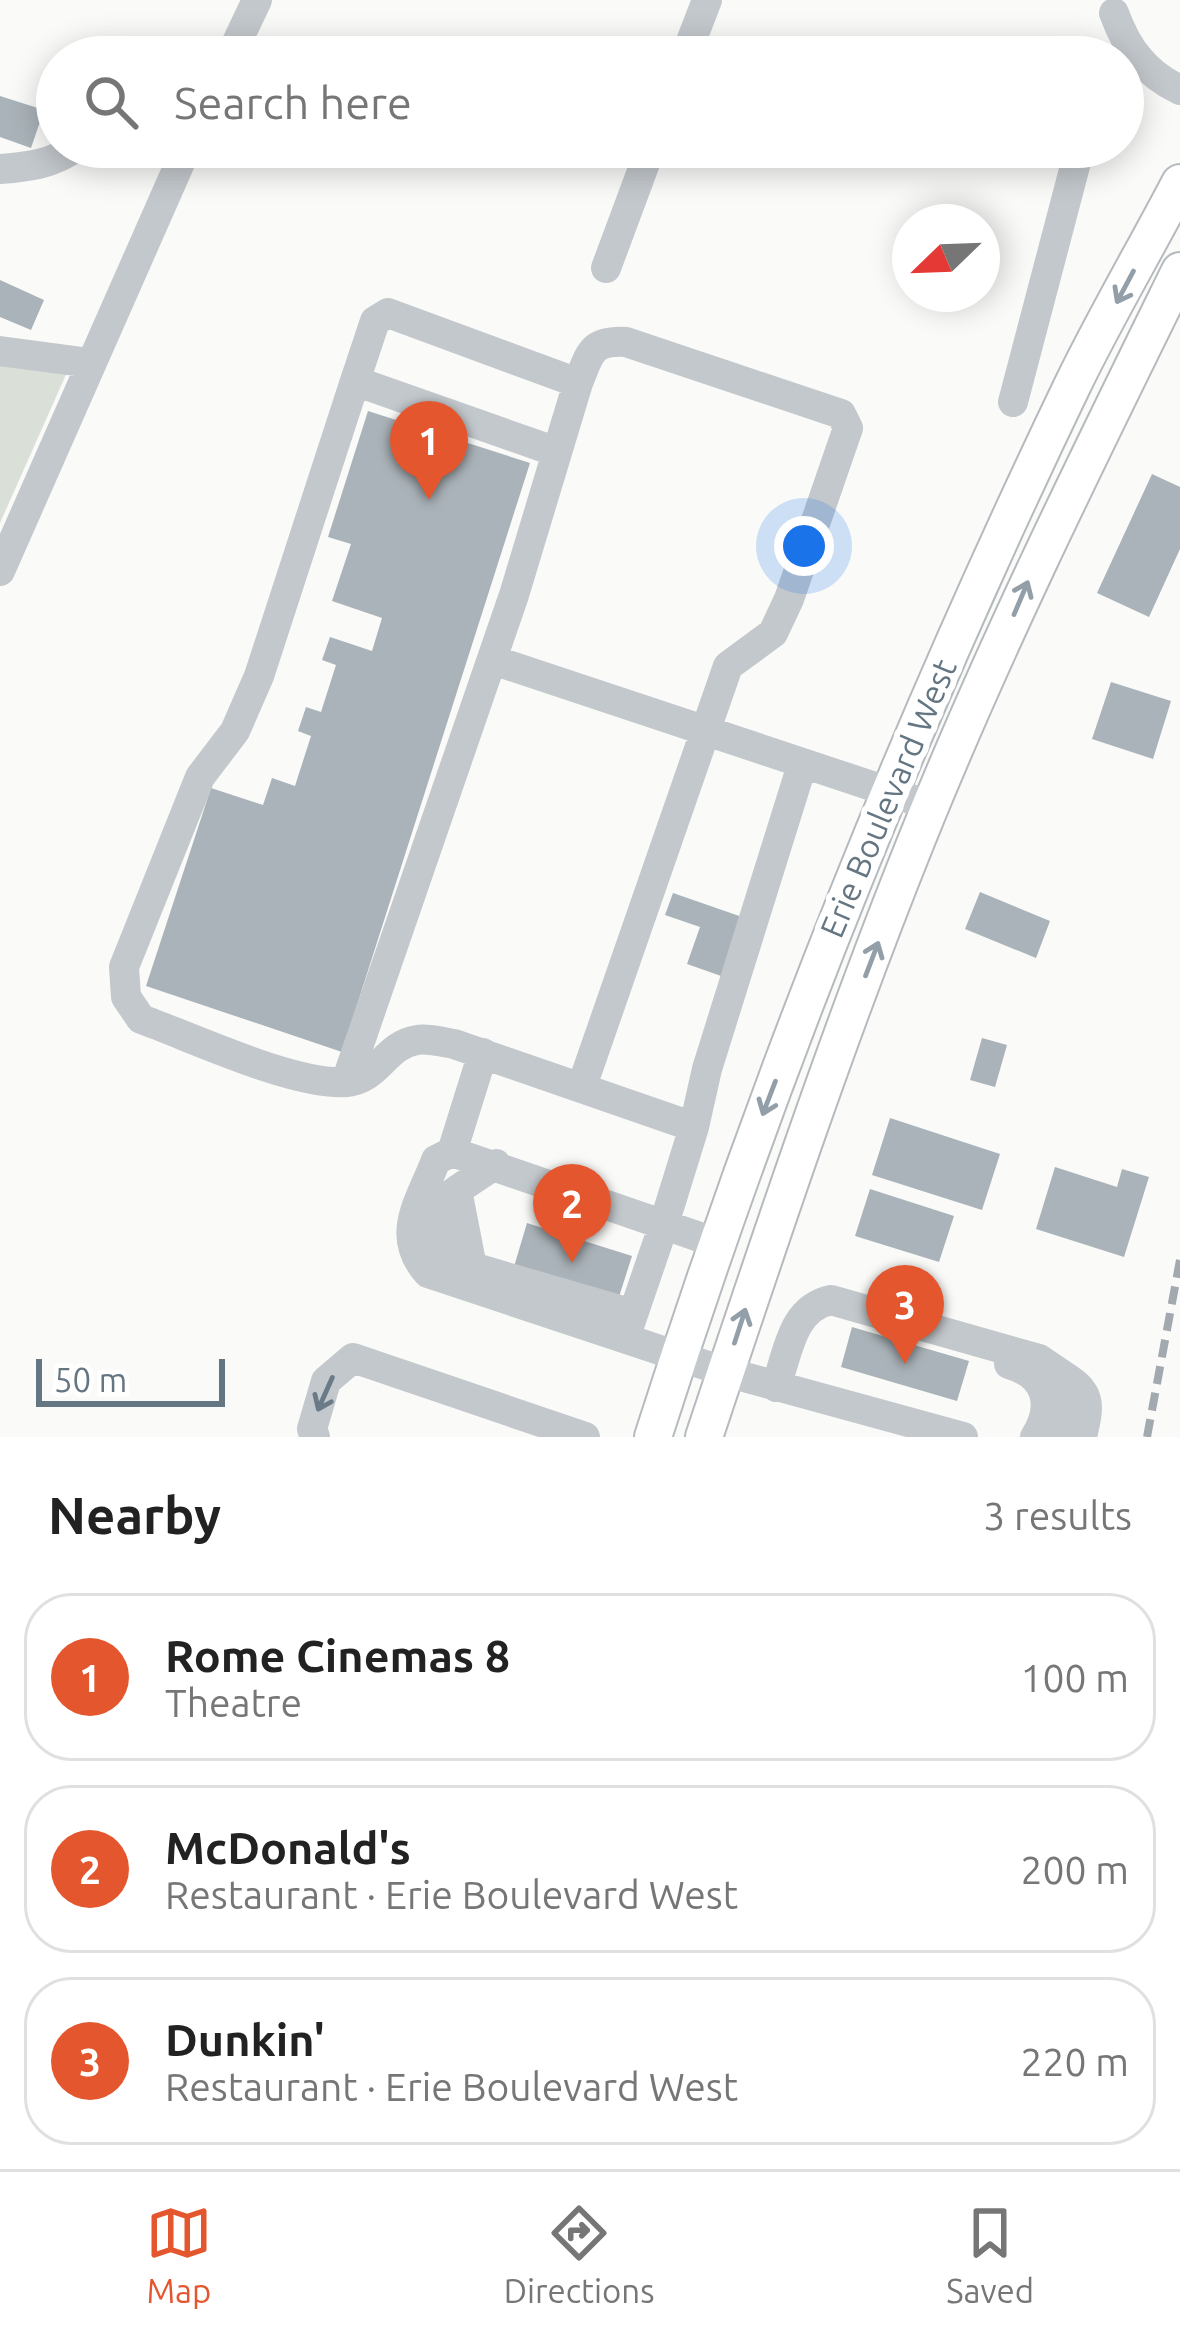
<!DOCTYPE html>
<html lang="en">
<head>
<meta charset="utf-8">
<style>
	body { margin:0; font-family:Ubuntu,sans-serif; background:#f6f6f6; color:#222 }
	.compass { position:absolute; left:892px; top:204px; width:108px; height:108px; border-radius:50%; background:#fff; box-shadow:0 6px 30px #0003; rotate:247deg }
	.scale { position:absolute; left:36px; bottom:30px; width:189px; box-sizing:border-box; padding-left:12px; border:6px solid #657683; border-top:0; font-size:33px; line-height:42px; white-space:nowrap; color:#657683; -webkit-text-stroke:9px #fff; paint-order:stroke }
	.you { position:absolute; left:804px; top:546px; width:42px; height:42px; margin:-30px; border:9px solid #fff; border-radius:50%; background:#1a73e8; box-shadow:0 0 0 18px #1a73e833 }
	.badge { display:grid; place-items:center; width:78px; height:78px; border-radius:50%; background:#e4572e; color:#fff; font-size:39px; font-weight:700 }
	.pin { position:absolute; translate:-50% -99px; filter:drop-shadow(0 3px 6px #0008) }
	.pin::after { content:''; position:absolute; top:63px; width:42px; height:36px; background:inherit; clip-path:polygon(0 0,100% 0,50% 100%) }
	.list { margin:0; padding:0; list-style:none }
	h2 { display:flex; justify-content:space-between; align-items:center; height:156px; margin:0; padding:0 48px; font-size:51px }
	h2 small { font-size:39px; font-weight:400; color:#767676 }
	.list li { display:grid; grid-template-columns:78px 1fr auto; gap:36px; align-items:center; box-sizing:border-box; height:168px; margin:0 24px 24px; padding:0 24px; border:3px solid #e0e0e0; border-radius:48px }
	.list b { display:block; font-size:45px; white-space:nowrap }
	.list p { margin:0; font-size:39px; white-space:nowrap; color:#767676 }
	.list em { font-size:39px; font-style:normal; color:#767676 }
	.icon { flex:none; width:66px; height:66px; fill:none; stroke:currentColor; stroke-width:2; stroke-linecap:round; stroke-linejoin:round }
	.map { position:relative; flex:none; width:1180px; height:1437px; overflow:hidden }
	.search { position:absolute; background:#fff; box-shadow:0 6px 30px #0003; left:36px; right:36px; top:36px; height:132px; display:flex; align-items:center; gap:30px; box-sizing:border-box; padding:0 42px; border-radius:66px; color:#767676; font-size:45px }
	.sheet { height:732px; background:#fff }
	nav { display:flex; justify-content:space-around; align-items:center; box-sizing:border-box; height:168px; border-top:3px solid #e0e0e0; background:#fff; font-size:33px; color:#767676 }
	nav a { display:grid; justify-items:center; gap:6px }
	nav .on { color:#e4572e }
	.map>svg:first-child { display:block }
</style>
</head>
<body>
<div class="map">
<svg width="1180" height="1437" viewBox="0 0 1180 1437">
	<rect width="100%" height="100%" fill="#fafaf8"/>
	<path fill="#dadfd7" d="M0,339L76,352L0,523Z"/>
	<path fill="#aab3b9" d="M0,96L44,110L31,148L0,137Z
		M0,280L44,300L31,330L0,317Z
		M368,411L530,463L342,1052L146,986L211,788L263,805L272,778L295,786L311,736L298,731L306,707L321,712L336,665L322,660L330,637L372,651L382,618L332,601L351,544L328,537Z
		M1152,474L1180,487V549L1149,617L1097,593Z
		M1111,682L1171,701L1153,759L1092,739Z
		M980,892L1050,921L1036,958L965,929Z
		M673,893L745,918L724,977L687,964L700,927L665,915Z
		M982,1038L1007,1045L995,1087L970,1080Z
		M890,1118L1000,1154L982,1210L872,1175Z
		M1055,1167L1117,1187L1122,1169L1149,1177L1124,1257L1036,1229Z
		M870,1189L954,1216L939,1262L855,1236Z
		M527,1223L632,1256L617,1303L513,1270Z
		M852,1327L969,1361L957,1401L841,1367Z"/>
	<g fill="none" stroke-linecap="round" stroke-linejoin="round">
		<g stroke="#b5babe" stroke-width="40">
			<path id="major" d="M653,1437C768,1076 909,725 1073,384C1106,316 1145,250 1180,183
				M704,1437C771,1236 838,1035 917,839C995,645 1088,458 1180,271"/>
		</g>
		<path stroke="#c3c8cc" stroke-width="30" d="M1114,13C1127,49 1145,73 1180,90
			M230,57L257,0
			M685,57L707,0
			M0,169C28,167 53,164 76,147
			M606,268L651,147
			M0,351L90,363
			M355,381L375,321L388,313L578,383
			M1013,402L1080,147
			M557,452L355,381L259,676L235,731L200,777L124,967L126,997L141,1019C194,1038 294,1086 347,1082C379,1079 385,1045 417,1040C428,1038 442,1042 454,1044L694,1127
			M0,571L187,147
			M493,660L932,806
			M346,1082L514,595L578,383C590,354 590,340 626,342L841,414L848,428L789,599L773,633L728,666L582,1086
			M452,1152L483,1053
			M496,1164L457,1190L472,1267L633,1314
			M457,1190L442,1201L439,1248L472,1267
			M717,1243L452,1152L436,1160C420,1202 394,1235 428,1273L726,1372L963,1437
			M625,1338L664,1224L694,1127L707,1069L802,765
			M1009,1364C1047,1375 1055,1405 1035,1437
			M1070,1380C1094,1396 1087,1413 1082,1437
			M776,1387C788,1352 792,1308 831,1300L1039,1359L1070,1380L1057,1437
			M315,1437L312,1429L326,1381L353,1358L585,1437"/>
		<use href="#major" stroke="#fff" stroke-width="36"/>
		<path stroke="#a2aab0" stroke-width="8" stroke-dasharray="18 9" stroke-linecap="butt" d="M1147,1437L1180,1260"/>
	</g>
	<defs><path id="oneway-shaft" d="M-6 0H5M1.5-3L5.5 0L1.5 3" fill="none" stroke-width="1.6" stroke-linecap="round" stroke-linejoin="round" transform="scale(3)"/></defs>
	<g stroke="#939fa8">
		<use href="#oneway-shaft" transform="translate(1125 287) rotate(118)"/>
		<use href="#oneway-shaft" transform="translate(1021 598) rotate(-67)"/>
		<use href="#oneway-shaft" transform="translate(872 959) rotate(-69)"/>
		<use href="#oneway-shaft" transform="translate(769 1098) rotate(111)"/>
		<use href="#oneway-shaft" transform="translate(740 1326) rotate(-72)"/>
	</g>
	<use stroke="#6a7a87" href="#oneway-shaft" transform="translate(325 1394) rotate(114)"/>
	<g text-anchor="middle" stroke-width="12" stroke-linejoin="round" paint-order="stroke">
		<g font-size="33" fill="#657683" stroke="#fff">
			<text transform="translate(888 798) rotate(-67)" y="12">Erie Boulevard West</text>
		</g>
	</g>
</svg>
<svg class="compass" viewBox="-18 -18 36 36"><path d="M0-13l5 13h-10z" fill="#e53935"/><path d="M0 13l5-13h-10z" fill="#767676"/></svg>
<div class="scale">50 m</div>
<div class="you"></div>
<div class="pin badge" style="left:429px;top:500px">1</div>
<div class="pin badge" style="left:572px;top:1263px">2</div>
<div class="pin badge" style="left:905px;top:1364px">3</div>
<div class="search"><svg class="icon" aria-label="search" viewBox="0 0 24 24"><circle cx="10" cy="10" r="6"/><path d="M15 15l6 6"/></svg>Search here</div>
</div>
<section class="sheet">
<h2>Nearby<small>3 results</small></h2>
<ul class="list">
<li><span class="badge">1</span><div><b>Rome Cinemas 8</b><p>Theatre</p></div><em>100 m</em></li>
<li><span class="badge">2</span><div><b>McDonald's</b><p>Restaurant · Erie Boulevard West</p></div><em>200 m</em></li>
<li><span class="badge">3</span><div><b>Dunkin'</b><p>Restaurant · Erie Boulevard West</p></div><em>220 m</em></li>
</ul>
</section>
<nav>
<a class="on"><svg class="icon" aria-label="map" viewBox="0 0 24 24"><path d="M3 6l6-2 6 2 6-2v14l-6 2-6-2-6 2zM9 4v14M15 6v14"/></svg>Map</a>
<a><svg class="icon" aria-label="directions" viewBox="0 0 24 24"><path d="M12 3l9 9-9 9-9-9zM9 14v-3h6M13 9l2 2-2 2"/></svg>Directions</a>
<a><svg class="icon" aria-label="saved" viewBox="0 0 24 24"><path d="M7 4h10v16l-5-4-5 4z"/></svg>Saved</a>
</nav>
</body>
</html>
